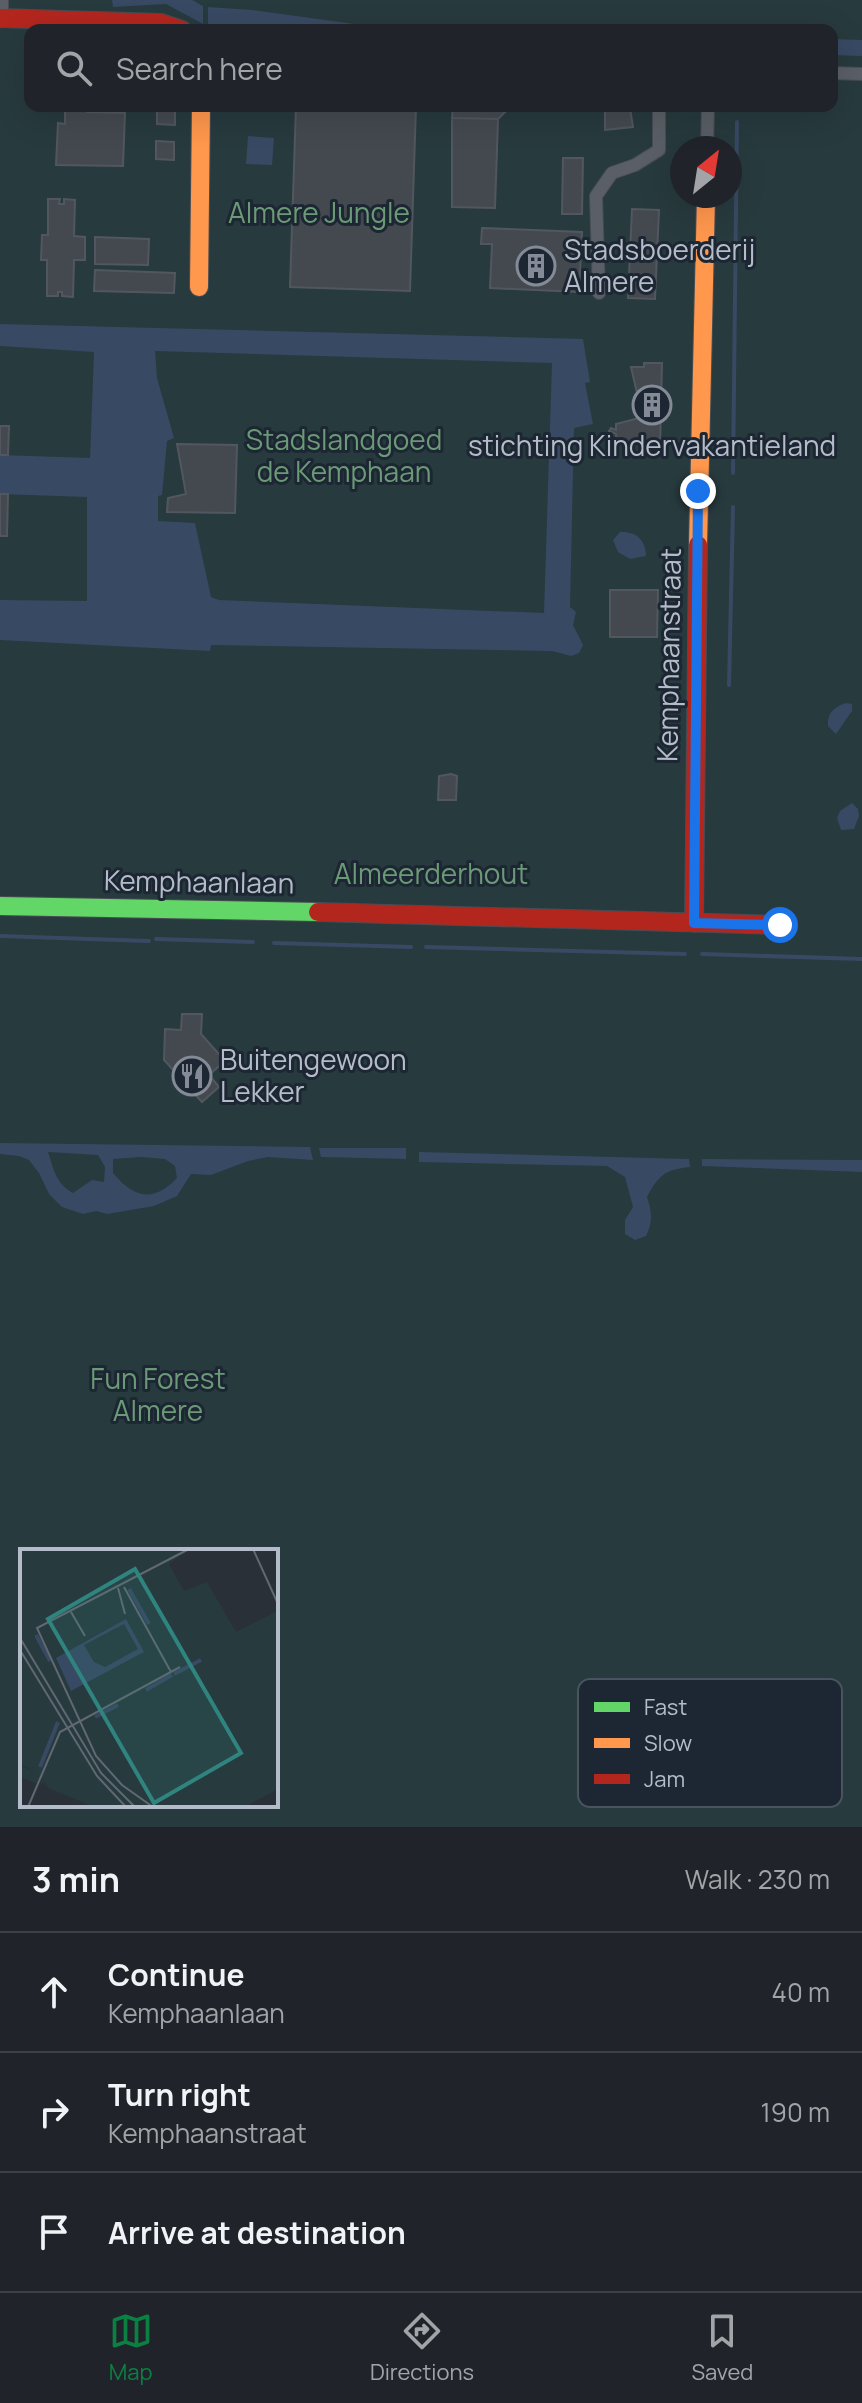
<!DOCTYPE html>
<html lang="en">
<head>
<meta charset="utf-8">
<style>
	body { margin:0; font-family:Manrope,sans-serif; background:#282c32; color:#f1f3f6 }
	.compass { position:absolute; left:670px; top:136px; width:72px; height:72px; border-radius:50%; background:#20242a; box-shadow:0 8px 32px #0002; rotate:30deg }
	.stop { position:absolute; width:24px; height:24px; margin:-18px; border:6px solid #1a73e8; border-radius:50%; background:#fff }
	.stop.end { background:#1a73e8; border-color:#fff; box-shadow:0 2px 8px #0008 }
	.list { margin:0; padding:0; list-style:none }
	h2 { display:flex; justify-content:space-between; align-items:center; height:104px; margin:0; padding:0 32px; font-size:34px }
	h2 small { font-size:26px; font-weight:400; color:#a2a4a8 }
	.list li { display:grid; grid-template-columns:52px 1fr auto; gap:24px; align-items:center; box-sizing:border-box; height:120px; padding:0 32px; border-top:2px solid #3d4147 }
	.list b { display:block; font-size:30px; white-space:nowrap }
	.list p { margin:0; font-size:26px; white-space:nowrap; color:#a2a4a8 }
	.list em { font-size:26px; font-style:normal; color:#a2a4a8 }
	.icon { flex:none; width:44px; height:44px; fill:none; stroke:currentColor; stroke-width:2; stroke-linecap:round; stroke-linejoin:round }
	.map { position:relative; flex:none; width:862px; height:1827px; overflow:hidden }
	.search { position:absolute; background:#20242a; box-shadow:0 8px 32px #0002; left:24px; right:24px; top:24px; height:88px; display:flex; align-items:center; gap:20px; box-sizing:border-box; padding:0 28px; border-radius:16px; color:#a2a4a8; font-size:30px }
	.sheet { height:464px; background:#20242a }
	nav { display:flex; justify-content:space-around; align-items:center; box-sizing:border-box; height:112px; border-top:2px solid #3d4147; background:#20242a; font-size:22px; color:#a2a4a8 }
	nav a { display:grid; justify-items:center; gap:4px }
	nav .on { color:#0b8043 }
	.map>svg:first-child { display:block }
</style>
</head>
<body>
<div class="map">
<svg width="862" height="1827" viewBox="0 0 862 1827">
	<rect width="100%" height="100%" fill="#2a3038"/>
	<path fill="#273a3e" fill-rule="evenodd" d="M0,0H862V1827H0ZM30,30H832V106H30ZM682,148H730V196H682ZM22,1551H276V1805H22Z"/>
	<path fill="#384963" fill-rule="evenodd" d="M112,0H192L203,6V24L166,4L113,7Z
		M208,7L252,10L398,30H220L208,26Z
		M832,39L862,40V56L832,55Z
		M248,136L274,138L272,165L246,164Z
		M0,324L583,339L590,382L585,383L593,424L574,428L570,607L576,612L573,625L583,645L579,653L571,656L552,651L211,645L210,651L0,640V600L87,601V497L0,494V455L90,458L94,352L0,346ZM155,351L552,363L544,613L219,600L211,597L195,523L158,521V496L162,495L167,441L174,438L157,378Z
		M620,532C636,531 646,540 646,556L630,559L618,552L613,540Z
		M846,703L852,704V711L836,734L828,726C827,713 834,707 846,703Z
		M852,803L858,809L859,816L854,829L841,830L837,818L840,811Z
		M0,1143L310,1147L313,1160L268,1157L248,1161L211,1175L191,1174L177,1196L154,1206L107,1214L96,1211L83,1214L62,1207L49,1194L39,1173L29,1160L19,1156L0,1154ZM48,1152L98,1155L105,1167L104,1182L92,1180L73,1193C55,1183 54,1169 48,1152ZM141,1157L165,1159L175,1166L177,1178C153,1203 134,1198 113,1173V1159Z
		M319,1148H406V1159L321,1157Z
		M419,1152L689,1159L690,1167C664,1170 659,1175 647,1197C652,1212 653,1222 646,1236L635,1240L625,1234V1220L633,1207L625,1177L607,1166L419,1162Z
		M702,1159L862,1160V1172L702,1166Z"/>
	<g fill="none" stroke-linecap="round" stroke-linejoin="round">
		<path stroke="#384963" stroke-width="4" d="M733,473L737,122
			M729,685L733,507
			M0,936L149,941
			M156,939L253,942
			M274,943L411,947
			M426,947L685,954
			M702,954L862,959"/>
	</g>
	<path fill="#444950" stroke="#52575f" stroke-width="2" d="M65,106H87V112L125,113L123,166L56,165L58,123L65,124Z
		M296,106H416L410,291L290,287Z
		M453,106H511L498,119L452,118Z
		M599,106L630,108L633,127L605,130V109L598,108Z
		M157,107H175V125L157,124Z
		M452,118L498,119L495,208L452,207Z
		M156,141L174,142V160L156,159Z
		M563,158H583L582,214H562Z
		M48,199H60L59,204H64V199L75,200L74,236L85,237V260H74L73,297L62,296V292H58V296H47V260H41L42,235H48Z
		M632,209L659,210L655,299L628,298Z
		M482,228L582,232L579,292L490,288L492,244H481Z
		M95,237L149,239L148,265L95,264Z
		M95,270L175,273L174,293L94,291Z
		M644,363H662L660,448H642L643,443H616V434L609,431L611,428L616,430V424L643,417L644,394L637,393L631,367H644Z
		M0,426H9L8,455H0Z
		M177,444L237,445L235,513L167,512L168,498L186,494Z
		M0,494H8L7,536H0Z
		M610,590H658L657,637H610Z
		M451,774L457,776L456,800H438L439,776Z
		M182,1014H202L201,1034L225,1061L209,1075L219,1087L202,1102L164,1060L165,1029L181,1030Z"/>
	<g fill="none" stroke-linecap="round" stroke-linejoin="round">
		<g stroke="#484c53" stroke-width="14">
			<path id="street" d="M2,18V0
				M832,73L862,74
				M707,148L708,106
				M599,293L596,196L612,173L635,165L659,150V106"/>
		</g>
		<g stroke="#484c53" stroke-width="20">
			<path id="fast" d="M0,906L318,912"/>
		</g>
		<g stroke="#484c53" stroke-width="20">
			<path id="slow" d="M199,287L201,106
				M698,545L706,196"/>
		</g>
		<g stroke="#484c53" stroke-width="20">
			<path id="jam" d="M0,18L161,23L182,30
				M318,912L780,925
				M694,923L698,545"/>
		</g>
		<use href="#street" stroke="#5a5e66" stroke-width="12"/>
		<use href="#fast" stroke="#63d668" stroke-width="18"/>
		<use href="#slow" stroke="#ff974d" stroke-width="18"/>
		<use href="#jam" stroke="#b3261e" stroke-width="18"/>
	</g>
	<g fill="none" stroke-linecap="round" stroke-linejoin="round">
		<path stroke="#1a73e8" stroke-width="10" d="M698,491L694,923L780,925"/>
	</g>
	<defs>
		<g id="building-ring" transform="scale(2)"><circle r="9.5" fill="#1d2633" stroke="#848b96" stroke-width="1.5"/><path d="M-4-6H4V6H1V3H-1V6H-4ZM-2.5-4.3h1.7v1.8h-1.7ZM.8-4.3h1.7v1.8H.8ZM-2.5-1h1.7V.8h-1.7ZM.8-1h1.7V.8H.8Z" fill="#848b96"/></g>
		<g id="restaurant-ring" transform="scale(2)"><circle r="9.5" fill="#1d2633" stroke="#848b96" stroke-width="1.5"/><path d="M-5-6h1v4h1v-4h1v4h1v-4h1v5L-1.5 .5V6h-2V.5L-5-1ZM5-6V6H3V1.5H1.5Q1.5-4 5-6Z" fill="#848b96"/></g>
	</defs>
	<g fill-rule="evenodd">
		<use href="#building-ring" x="536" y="266"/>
		<use href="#building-ring" x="652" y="405"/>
		<use href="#restaurant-ring" x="192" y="1076"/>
	</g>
	<g text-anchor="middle" stroke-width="6" stroke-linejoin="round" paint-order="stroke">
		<g font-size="28" fill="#6b9a76" stroke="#1d2633">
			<text x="319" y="223">Almere Jungle</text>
			<text x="344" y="450">Stadslandgoed<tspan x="344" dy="32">de Kemphaan</tspan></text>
			<text x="431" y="884">Almeerderhout</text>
			<text x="158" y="1389">Fun Forest<tspan x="158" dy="32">Almere</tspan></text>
		</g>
		<g font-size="28" fill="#b4bcc9" stroke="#1d2633" text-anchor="start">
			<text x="564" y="260">Stadsboerderij<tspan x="564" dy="32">Almere</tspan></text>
			<text x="652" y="456" text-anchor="middle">stichting Kindervakantieland</text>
			<text x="220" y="1070">Buitengewoon<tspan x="220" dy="32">Lekker</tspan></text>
		</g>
		<g font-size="28" fill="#b4bcc9" stroke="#1d2633">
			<text transform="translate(669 655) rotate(-89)" y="10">Kemphaanstraat</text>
			<text transform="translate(199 882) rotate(1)" y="10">Kemphaanlaan</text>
		</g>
	</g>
	<g transform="translate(20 1549)">
		<rect width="258" height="258" fill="#2a3038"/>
		<path d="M0,0H169L149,15L164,42L187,33L216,83L257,62L258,240L224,258H74L28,239L24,233L20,236L23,228L18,235L0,228V217L16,223L0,215Z" fill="#273a3e"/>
		<path d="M106,70L124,103L51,142L36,109ZM104,75L118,100L85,118L74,113L64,96Z" fill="#384963" fill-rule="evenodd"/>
		<path fill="none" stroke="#384963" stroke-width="4" d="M109,40L129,75M16,86L30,112M154,125L181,111M126,141L152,126M75,168L98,156M20,218L38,173"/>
		<path fill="none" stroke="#616872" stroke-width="2" d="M233,0L258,55M104,38L151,123M98,39L105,65M51,63L65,87M0,89L81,224L115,258M0,101L77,227L106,258M8,258L40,183L160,118M133,258L102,236L76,207L17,79L169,0"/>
		<path fill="#308480" fill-opacity="0.15" stroke="#308480" stroke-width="4" d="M115,20L221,204L134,254L28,70Z"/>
		<rect width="258" height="258" fill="none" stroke="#b4bcc9" stroke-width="4"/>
	</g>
	<rect x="578" y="1679" width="264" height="128" rx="12" fill="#1d2633" stroke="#4a5360" stroke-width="2"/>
	<rect x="594" y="1702" width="36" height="10" fill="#63d668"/>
	<rect x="594" y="1738" width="36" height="10" fill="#ff974d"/>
	<rect x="594" y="1774" width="36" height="10" fill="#b3261e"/>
	<g font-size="22" fill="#b4bcc9">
		<text x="644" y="1715">Fast</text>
		<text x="644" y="1751">Slow</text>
		<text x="644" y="1787">Jam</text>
	</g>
</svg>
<svg class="compass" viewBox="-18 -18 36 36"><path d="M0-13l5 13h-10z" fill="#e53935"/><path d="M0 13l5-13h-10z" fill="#a2a4a8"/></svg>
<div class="stop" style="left:780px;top:925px"></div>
<div class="stop end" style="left:698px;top:491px"></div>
<div class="search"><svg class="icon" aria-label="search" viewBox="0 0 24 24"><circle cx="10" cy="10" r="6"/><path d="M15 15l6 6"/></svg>Search here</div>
</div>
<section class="sheet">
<h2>3 min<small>Walk · 230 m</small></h2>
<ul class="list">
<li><svg class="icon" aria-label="ahead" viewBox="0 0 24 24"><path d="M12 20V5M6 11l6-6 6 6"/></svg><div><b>Continue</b><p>Kemphaanlaan</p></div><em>40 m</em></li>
<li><svg class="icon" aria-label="right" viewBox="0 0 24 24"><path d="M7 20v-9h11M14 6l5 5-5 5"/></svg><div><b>Turn right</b><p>Kemphaanstraat</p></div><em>190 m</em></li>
<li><svg class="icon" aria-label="arrive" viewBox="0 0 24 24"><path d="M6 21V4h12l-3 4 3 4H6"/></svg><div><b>Arrive at destination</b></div></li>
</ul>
</section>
<nav>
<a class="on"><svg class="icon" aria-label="map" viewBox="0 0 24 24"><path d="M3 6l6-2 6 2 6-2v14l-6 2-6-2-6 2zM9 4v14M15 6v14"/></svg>Map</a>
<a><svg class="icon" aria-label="directions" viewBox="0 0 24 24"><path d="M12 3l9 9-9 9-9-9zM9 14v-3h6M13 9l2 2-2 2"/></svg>Directions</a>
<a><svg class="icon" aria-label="saved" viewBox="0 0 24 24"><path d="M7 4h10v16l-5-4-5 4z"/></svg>Saved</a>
</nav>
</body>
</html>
